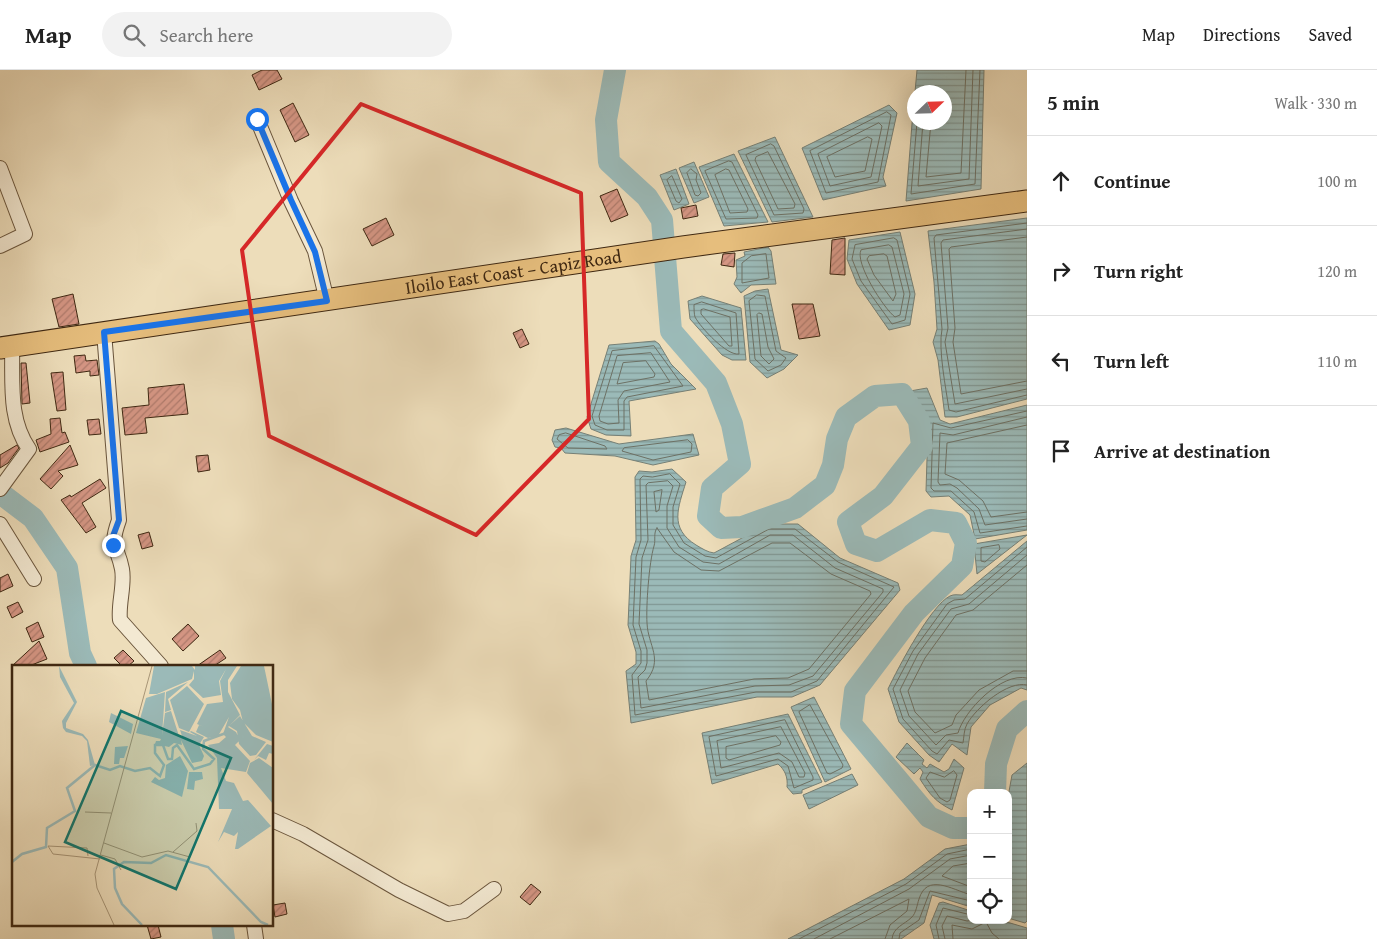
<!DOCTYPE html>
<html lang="en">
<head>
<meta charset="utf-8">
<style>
	body { margin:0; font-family:"Gentium Book Plus",serif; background:#f2f2f2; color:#222 }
	.controls { position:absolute; right:15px; bottom:15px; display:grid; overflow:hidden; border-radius:10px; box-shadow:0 5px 20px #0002 }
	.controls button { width:45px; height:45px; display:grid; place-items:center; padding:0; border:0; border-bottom:1px solid #e0e0e0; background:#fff; color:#222; font:25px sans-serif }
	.compass { position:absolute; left:907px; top:15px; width:45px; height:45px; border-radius:50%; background:#fff; box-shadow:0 5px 20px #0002; rotate:67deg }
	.stop { position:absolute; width:15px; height:15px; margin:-11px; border:4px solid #1a73e8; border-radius:50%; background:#fff }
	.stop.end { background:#1a73e8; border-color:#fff; box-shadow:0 1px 5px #0008 }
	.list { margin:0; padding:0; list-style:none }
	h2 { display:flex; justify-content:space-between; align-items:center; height:65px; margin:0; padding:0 20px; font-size:21px }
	h2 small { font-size:16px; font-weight:400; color:#767676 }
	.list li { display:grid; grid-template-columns:32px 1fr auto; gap:15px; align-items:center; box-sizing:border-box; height:90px; padding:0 20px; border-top:1px solid #e0e0e0 }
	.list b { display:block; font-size:19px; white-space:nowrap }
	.list em { font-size:16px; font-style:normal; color:#767676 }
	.icon { flex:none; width:28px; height:28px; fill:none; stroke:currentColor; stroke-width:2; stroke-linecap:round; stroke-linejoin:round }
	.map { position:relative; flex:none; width:1027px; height:869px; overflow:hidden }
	header { display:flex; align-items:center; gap:30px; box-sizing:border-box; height:70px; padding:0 25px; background:#fff; border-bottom:1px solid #e0e0e0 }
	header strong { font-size:24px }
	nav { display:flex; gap:28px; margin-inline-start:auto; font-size:18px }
	.search { width:350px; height:45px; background:#f2f2f2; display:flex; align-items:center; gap:12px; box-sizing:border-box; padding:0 18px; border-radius:28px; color:#767676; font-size:19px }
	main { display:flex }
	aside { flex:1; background:#fff }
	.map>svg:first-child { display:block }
</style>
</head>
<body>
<header>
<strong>Map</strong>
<div class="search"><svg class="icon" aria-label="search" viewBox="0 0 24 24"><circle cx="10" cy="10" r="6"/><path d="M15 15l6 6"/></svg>Search here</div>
<nav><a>Map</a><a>Directions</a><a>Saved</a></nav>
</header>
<main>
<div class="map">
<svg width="1027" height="869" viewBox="0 0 1027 869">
	<defs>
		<pattern id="water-rules" width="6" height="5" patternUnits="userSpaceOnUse" patternTransform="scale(1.25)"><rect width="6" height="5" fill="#9bbab8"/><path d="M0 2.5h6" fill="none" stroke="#809794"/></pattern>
		<pattern id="building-hatch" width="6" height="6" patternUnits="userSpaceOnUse" patternTransform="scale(1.25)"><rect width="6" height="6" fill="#d59684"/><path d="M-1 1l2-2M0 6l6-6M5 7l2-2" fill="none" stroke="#ae7a6b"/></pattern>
	</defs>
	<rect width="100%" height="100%" fill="#edddba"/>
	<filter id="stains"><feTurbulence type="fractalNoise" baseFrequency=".004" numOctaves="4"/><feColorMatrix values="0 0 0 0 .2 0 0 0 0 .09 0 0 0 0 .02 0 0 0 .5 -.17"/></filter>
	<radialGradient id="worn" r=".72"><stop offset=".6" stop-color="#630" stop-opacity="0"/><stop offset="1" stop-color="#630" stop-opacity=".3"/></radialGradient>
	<path fill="url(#water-rules)" stroke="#768076" d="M917,0H984L981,119L906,131L914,28V52H944V22H915Z
		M889,35L897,43L883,107L886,116L823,130L802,78Z
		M775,67L813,147L772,152L738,81Z
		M734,84L768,152L724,156L699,97Z
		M694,92L709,127L694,133L679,98Z
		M676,99L689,134L674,140L660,105Z
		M1027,148V329L957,347H945L938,290L933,272L937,259L934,212L928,161Z
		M900,162L915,224L910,255L889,260L857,214L847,189L849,170Z
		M768,177L771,181L776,214L751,215L741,223L734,214L737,207L736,190L745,186L744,182Z
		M768,219L781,280L798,285L784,299L767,308L750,292L744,226L755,221Z
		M702,226L741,238L746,290H732L722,285L690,249L688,231Z
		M655,271L659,274L671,294L696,319L629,331L631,366L606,365L591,359L587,347L609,275Z
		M927,318L940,350L950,354L1027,335V460L975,469L970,445L949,426L931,427L926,421L928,356L910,321Z
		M566,358L619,374L693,364L699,385L653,395L615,386L565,383L561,378L555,377L552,370L555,360Z
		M672,399L686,412C678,438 669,458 696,475C703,479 707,482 714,483L768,454H798L840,488L898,513L900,520L820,615L792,627H757L631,653L626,601L636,594V582L628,555L631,486L636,470L635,407L639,401L652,402Z
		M1027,465L977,504L974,474Z
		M1027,471V620L1021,618L990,635L971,657L967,685L952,674L939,692L929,685L899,652L888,619C898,598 931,535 950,526C954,524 958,525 962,525Z
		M814,627L851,699L825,712L791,637Z
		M788,644L822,712L802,720V723L793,724L787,717C788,707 785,700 778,694L712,714L702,663Z
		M907,673L924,690L922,694L927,698L930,694L944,702L949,699L954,689L964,698L952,740C936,732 930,725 920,709L923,702L920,698L914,704L896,687Z
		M1027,693V851L1025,853L1008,848V727L1012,705Z
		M852,704L858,715L809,739L803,725Z
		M971,774V837L932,825L924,853L901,869H788L904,809L945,779Z
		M943,832L971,841V850H1000L1027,858V869H934L930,855L939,833Z"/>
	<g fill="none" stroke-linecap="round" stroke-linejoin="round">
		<path stroke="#6d7165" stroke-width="1" d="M887,42L891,45L878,112L826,123L810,81Z
			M917,52L911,124L975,114L980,0
			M923,52L918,116L969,109L973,0
			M931,52L926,107L961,103L966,0
			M879,53L882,56L871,107L830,116L818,84Z
			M868,67L872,69L865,101L835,107L827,87Z
			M771,74L774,76L804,139L803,143L774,145L746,85Z
			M768,82L795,134L794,138L778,139L755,90L756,87Z
			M729,91L732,92L758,145L757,148L726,149L705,101Z
			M691,99L697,104L696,110L701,123L698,126L695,125L687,103Z
			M726,99L729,100L748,139L747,142L730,143L715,105Z
			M672,106L682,129L679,133L676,131L667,110Z
			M1027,153L936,165L934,168L942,259C938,280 946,318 949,340L956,342L1027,325
			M1027,159L943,170L941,173L948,258L945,272L955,334L1027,319
			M1027,167L951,177L949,179L955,258L953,272L961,324L1027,311
			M894,168L897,170L910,224L905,250L892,254L861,211L852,189L855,175Z
			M889,175L892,177L904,224L900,245L895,247C884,239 854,192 861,180Z
			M766,184L769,208L742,213V193L751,186Z
			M884,184L887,186L896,224L893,231L874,205L867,189L869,186Z
			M757,225L765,226L776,281L786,288L781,295L768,301L755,289L749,231Z
			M702,232L736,243L739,284C727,286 701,258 695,247C694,244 694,238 694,235Z
			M704,239L730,247L732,276H729L701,244V240Z
			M759,243L762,244L768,277L774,289L769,294L761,286L757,245Z
			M654,276L683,316L627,327L624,331V360H607L595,355L592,346L612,281Z
			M651,283L670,312L624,321L618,330L619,353L608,354L600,351L599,346L617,286Z
			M646,291L655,304L654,307L617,314L623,293Z
			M1027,341L951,358L933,353L931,418L934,421H951L974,442L980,463L1027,456
			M1027,347L953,365L940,363L938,412L940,415L950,414L957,418L979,439L985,455L1027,449
			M1027,355L947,373L945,404L959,410L983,431L991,447L1027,442
			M566,363L605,376L607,379L568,378L557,369L559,365Z
			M688,370L692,374L691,382L653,390L622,381L624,378Z
			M670,404L680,414L673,437V455L684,473L705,486L716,488L769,459H795L838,492L894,517L817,611L791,622H756L635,645L632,605L641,593V581L633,555L636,487L641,470L640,409L643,406L652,407Z
			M668,411L673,416L667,436V458L679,477L703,492L719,494L770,465H793L835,498L883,519V522L813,606L789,615L755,616L641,638L638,607L645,600L647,593V580L639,554L642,488L648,470L646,415L648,413Z
			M662,420L659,440L656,442L654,422Z
			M657,458L674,482L701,500L719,501L772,473H790L831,504L870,521L871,524L809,599L788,608L754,609L649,630L646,611C664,589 648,576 647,553C646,535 649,493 654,476C656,470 653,463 657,458Z
			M999,475L1000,479L985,492L981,491V478Z
			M1027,477L965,529L954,530L947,534L913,581L893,619L903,649L932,681L937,684L949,670L963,673C964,667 964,659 967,654C976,638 1008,610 1027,615
			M1027,485L969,534L951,539L918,584L900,620L909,646L936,675L946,665L958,663C964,641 1001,602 1027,608
			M1027,495L973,540L956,545L925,588L908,621L915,642L935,663L952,655L956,645L979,620L1013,601H1027
			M810,635L843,695L842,698L830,704L827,703L799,642Z
			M785,650L813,707V710L794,718L788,696L778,689L716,706L709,667Z
			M781,657L805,703L804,707H799L792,692L779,683L721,698L717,671Z
			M776,666L781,672L780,675L729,690L726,688V677Z
			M954,701L957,705L950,730L947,732L940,728L926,708L930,702L944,707Z
			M971,793L953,796L942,806L971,817
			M799,869L906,814L947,784L971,779
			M814,869L909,819L950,789L971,785
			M830,869L909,829L907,841L890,855L885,869
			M892,869C893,857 904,855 912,847C916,843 917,835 919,829C927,803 951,819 971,825
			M899,869L900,863L919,850L930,821L971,831
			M939,869L936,855L943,838L971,845
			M945,869L942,856L947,846L967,851L975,850
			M953,869L952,855L972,859L986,852L992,863L999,869"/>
		<path stroke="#9bbab8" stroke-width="22" d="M615,0L606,50L609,92L647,127L662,150L671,261L716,313L732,354L740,394L712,418L708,446L721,458L742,457L795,438L825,415L833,395L837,369L846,347L875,326L902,324L919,351L922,376L883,426L848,452L856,474L877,481L930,450L956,453L966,473L962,496L914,543L855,621L851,654L929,747L953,758H971
			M0,423L33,448L67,498L80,583L86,596
			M995,723L996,694L1007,659L1027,641
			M222,855L224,869"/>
	</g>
	<path fill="url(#building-hatch)" stroke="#3f2812" d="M262,0H277L282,9L259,20L252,5Z
		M293,33L309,65L295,72L280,40Z
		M617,119L628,145L611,152L600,126Z
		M696,135L698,146L683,149L681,138Z
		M386,148L394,165L372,176L363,159Z
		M845,168V205L830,204L832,170Z
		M735,183L734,197L721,195L723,184Z
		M73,224L79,254L59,257L52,229Z
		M792,234H813L820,266L799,269Z
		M522,259L529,274L520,278L513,263Z
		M85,285L86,291L97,290L99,305L90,306V301L76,303L74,286Z
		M21,293H26L30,333L22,334Z
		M63,302L66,340L57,341L51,303Z
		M184,314L188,344L145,348L147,363L125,365L122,338L149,335L148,318Z
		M60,348L62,363L65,362L69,372L40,382L36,370L51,364L50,349Z
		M99,349L101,364L89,365L87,350Z
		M17,375L19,378L8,393L0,398V385Z
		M70,375L78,395L58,401L63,406L51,419L40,409Z
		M208,385L210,400L198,402L196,386Z
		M100,409L106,418L82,433L96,457L86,463L61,430L70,425L71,427Z
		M149,462L153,476L142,479L138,465Z
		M8,504L13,516L0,522V508Z
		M18,532L23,542L12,548L7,537Z
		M38,552L44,567L32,572L26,558Z
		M188,554L199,566L183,581L172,569Z
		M39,571L47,589L29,596H12Z
		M123,580L134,591L128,596H122L114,588Z
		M220,580L226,588L214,596H197Z
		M531,814L541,822L530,835L520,827Z
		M285,833L287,844L275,847L273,835Z
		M147,855H158L161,867L151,869Z"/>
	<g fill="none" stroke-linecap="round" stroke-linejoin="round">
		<g stroke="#6a553c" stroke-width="16">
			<path id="street" d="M257,49L291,131L315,181L327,231
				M0,98L25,164L0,176
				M104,262L119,450C109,478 117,474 122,499C125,515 118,534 120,550L161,596
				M0,419L29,379C8,349 13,312 12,276
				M0,454L34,509
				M272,750L303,764L399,820L448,844L464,841L494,819
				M254,855L256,869"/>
		</g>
		<g stroke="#3f2812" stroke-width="23">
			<g id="primary">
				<path id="s1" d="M0,278L683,177L1027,131"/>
			</g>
		</g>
		<use href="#street" stroke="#f3e9d2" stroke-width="14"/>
		<use href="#primary" stroke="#e6be7d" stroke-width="21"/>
	</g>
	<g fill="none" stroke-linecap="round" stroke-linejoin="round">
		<path stroke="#1a73e8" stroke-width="6" d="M113,475V466L119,450L104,262L327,231L315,182L291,130L257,49"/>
	</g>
	<path fill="none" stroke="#d62828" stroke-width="4" stroke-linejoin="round" d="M361,34L581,123L589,349L476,465L269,366L242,180Z"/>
	<g text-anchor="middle" stroke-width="4" stroke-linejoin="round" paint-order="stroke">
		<g font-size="18" fill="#3f2812" stroke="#f3e9d2">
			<text dy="6" stroke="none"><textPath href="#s1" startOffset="519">Iloilo East Coast – Capiz Road</textPath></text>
		</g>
	</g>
	<g transform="translate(12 595)">
		<rect width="261" height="261" fill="#edddba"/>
		<path d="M47,1L65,37L54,58V63L71,69L76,75L83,100L78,101L75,76L70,71L54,67L51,63L50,56L62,38L48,12ZM142,1H180L183,5V1H225L216,15V27L228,50L216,62L224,67L228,75L223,80L238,96L234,107L209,103L214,116L222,118L231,136L236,135L259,161L226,184H223L226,167L222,171L212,167L206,177L220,144H207L205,93L196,80L207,78L214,72L211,69L217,52L206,71L196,73L184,67L187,60L192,62L185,59L195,39L211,37L208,16L214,4L207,16L209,30L191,33L177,20L182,14V6L180,14L145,29H137ZM229,1H252L261,44V77L244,70L231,57L228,45L220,34L218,18ZM176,17L156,34L159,45L153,47L154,27ZM175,21L192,39L177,67L167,63L158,35ZM153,27L150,70L153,48L159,46L167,71H170L168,65L185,71L178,67L179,66L192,72L187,80L192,91L190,96L180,98L169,75L170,80L162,78L157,82L143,79L144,76H148L149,74L124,68L134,33ZM99,48L121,59L119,69L97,57ZM228,51L240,71L254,77L244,90L238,91L227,79L225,66L217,61ZM255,79L261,81V89L257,88L254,95L246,91L242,95ZM116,81L112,93H108L107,99H102L103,82ZM168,91L176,106L170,132L139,117L143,112L147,115L153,113L154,100ZM247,93L261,103V139L235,108L238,98ZM177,107H190L191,114L183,116L182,125L175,124Z" fill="#9bbab8"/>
		<path fill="none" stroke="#9bbab8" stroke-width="2.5" d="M0,197L10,189L34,182L35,163L63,146L55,123L83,100L98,105L108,101L123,106L138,103L148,111L152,100L143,88V80H151L156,94H160L161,83L165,80L182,104L198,99L202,94L191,84L192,76L214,68M130,260L110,239L103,223L102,204L112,197L139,198L154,190L196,202L249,257L256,260"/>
		<path fill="none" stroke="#a79577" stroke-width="1" d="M73,147L99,148M92,178L130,192L156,186L178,192M161,187L185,166L184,158M89,190L103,194L109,205M76,191L75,183L36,181L41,189L88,194M102,260L85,223L83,209L140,1"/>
		<path fill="#0f766e" fill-opacity="0.15" stroke="#0f766e" stroke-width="2.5" d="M109,46L219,93L164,224L53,177Z"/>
		<rect width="261" height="261" fill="none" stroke="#3f2812" stroke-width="2.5"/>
	</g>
	<rect width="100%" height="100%" filter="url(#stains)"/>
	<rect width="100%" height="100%" fill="url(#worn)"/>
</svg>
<div class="controls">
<button>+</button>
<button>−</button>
<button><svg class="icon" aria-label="locate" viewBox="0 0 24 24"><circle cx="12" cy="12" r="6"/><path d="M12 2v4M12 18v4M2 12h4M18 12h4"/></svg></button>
</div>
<svg class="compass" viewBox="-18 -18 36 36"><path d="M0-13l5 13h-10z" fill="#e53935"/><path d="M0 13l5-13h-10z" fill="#767676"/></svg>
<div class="stop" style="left:257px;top:49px"></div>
<div class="stop end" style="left:113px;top:475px"></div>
</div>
<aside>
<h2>5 min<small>Walk · 330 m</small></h2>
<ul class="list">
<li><svg class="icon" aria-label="ahead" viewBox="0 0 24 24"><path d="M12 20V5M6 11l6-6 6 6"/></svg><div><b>Continue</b></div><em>100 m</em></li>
<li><svg class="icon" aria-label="right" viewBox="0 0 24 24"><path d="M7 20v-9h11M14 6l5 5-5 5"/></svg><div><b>Turn right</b></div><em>120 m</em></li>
<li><svg class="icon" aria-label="left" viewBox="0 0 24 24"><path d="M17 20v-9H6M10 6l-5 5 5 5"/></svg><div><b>Turn left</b></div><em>110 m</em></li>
<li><svg class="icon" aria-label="arrive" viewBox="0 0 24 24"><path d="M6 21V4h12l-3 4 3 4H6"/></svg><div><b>Arrive at destination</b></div></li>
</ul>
</aside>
</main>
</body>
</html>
